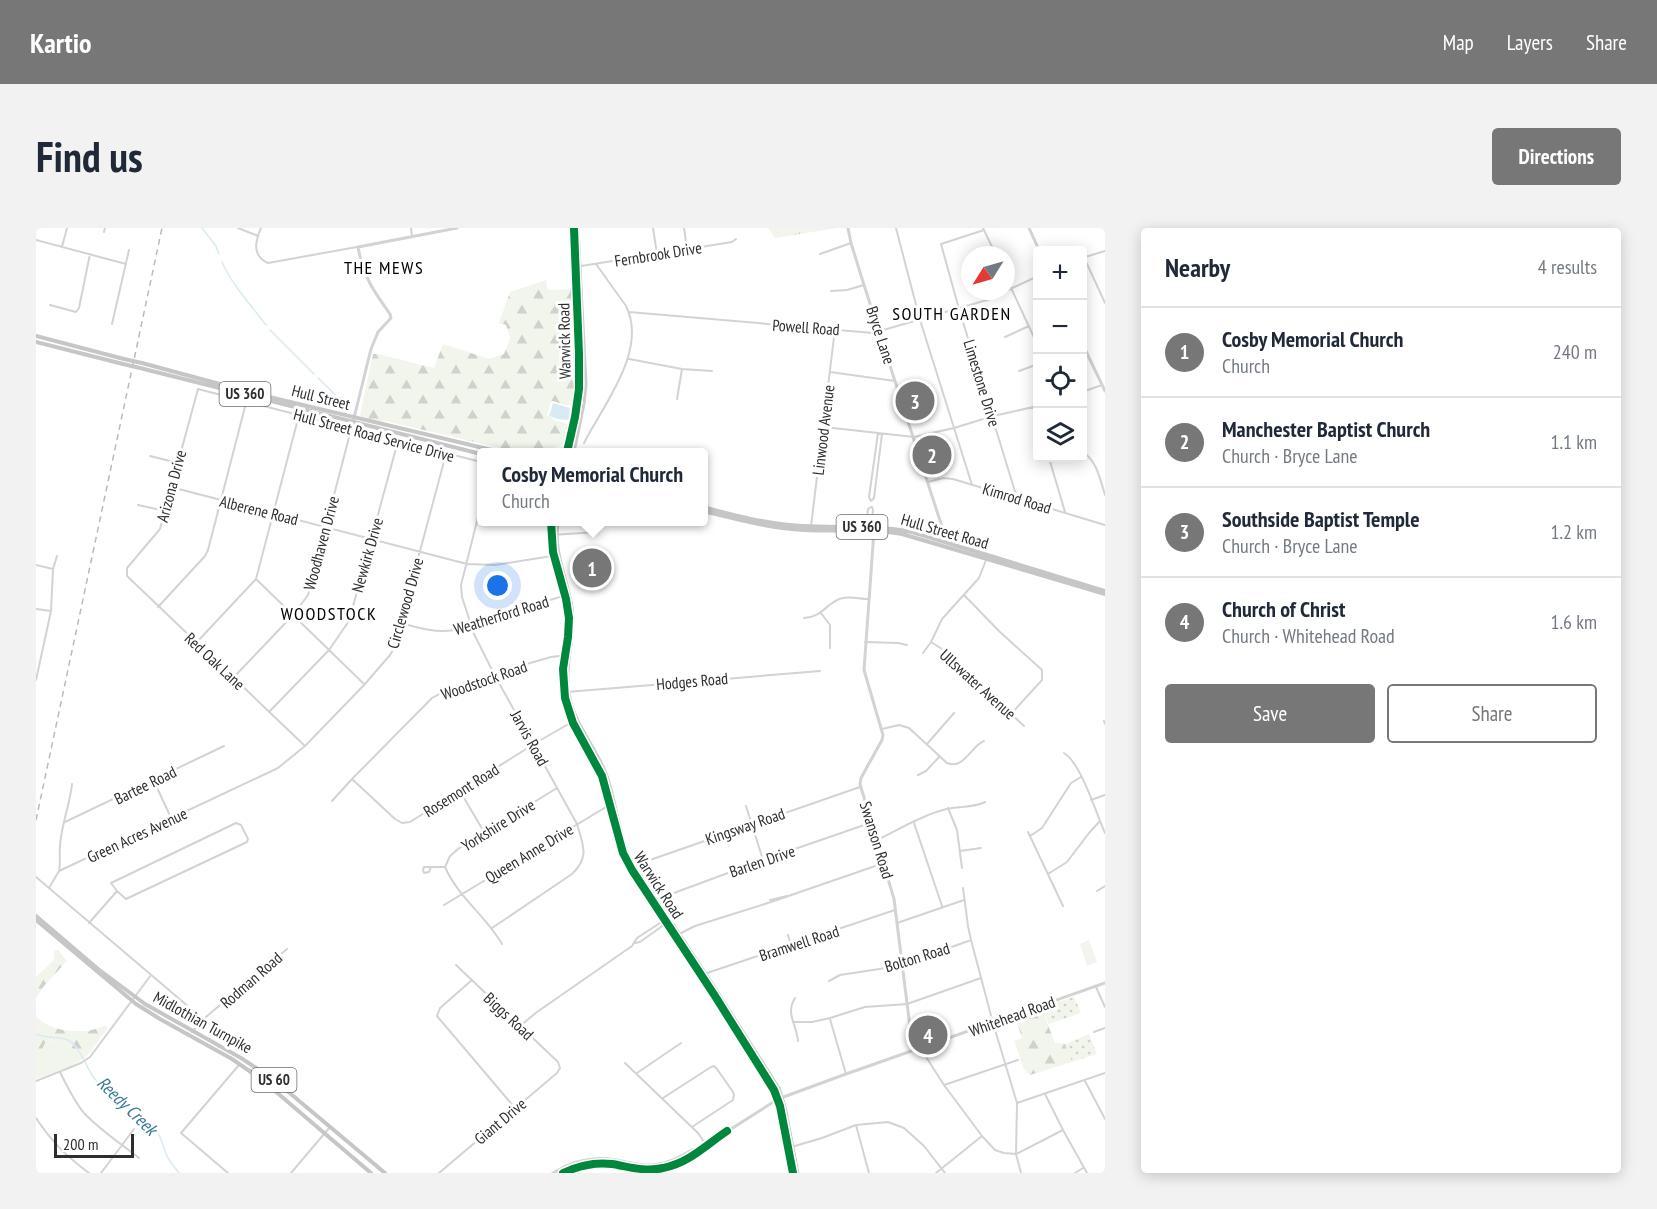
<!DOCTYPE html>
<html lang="en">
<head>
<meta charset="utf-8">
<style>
	body { margin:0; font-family:"PT Sans Narrow",sans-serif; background:#f2f2f3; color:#1f2937 }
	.controls { position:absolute; right:18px; top:18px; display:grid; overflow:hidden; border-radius:6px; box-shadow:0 3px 15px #0003 }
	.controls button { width:54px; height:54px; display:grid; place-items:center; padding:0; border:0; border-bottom:2px solid #e0e1e3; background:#fff; color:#1f2937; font:30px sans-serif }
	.compass { position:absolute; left:925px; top:18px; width:54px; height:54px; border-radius:50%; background:#fff; box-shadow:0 3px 15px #0003; rotate:233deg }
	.scale { position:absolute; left:18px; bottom:15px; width:80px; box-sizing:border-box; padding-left:6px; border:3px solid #2e2e2e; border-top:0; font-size:16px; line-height:21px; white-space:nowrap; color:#2e2e2e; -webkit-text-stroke:4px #fff; paint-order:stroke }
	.you { position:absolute; left:462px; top:358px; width:21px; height:21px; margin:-15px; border:4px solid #fff; border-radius:50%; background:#1a73e8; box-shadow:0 0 0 9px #1a73e833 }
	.badge { display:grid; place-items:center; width:39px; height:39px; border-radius:50%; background:#777; color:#fff; font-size:20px; font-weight:700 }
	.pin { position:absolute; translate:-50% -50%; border:3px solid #fff; box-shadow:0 2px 6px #0006 }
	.popup { position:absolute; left:441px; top:220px; width:231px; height:78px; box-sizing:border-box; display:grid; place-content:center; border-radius:6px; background:#fff; filter:drop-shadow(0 2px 4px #0005); font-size:20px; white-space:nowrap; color:#747a83 }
	.popup b { font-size:22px; color:#1f2937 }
	.popup::after { content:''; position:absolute; left:50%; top:100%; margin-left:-12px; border:12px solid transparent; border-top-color:#fff }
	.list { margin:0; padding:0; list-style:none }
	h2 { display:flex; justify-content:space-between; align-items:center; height:78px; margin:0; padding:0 24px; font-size:26px }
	h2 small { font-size:20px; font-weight:400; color:#747a83 }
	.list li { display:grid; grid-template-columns:39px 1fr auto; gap:18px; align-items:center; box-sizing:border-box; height:90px; padding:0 24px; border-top:2px solid #e0e1e3 }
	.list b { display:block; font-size:22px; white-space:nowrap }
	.list p { margin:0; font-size:20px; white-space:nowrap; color:#747a83 }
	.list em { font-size:20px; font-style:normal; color:#747a83 }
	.actions { display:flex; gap:12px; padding:18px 24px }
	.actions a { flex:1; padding:14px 0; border:2px solid #777; border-radius:6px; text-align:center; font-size:21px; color:#777 }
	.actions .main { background:#777; color:#fff }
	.icon { flex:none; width:33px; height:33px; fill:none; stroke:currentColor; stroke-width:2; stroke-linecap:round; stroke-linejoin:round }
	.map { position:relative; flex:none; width:1069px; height:945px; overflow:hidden; border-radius:6px }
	header { display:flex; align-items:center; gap:36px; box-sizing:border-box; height:84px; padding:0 30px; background:#777; color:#fff }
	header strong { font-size:28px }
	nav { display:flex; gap:33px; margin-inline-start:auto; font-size:21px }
	.intro { display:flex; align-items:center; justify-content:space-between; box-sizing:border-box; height:144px; padding:0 36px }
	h1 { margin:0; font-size:42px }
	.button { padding:15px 27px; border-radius:6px; background:#777; color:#fff; font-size:21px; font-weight:700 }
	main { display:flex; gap:36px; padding:0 36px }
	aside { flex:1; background:#fff; border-radius:6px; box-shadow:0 3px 15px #0003 }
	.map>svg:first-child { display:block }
</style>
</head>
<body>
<header>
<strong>Kartio</strong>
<nav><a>Map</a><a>Layers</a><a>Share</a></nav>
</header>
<div class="intro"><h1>Find us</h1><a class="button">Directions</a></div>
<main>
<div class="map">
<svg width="1069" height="945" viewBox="0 0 1069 945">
	<defs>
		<pattern id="grass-dots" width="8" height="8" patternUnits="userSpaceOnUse" patternTransform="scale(1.5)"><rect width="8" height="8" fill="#f1f5eb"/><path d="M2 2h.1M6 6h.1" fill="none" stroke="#cfd2ca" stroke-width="1.8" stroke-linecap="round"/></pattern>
		<pattern id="forest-firs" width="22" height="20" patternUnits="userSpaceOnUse" patternTransform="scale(1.5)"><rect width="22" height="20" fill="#f1f5eb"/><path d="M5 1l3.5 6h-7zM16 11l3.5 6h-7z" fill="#cfd2ca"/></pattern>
		<pattern id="park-tufts" width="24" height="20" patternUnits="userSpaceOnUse" patternTransform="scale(1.5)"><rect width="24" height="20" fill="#f1f5eb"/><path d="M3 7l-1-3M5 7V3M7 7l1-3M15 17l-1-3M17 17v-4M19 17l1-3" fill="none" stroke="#cfd2ca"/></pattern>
	</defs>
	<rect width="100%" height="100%" fill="#fff"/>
	<path fill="url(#grass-dots)" d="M1038,769L1045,785L1013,796L1005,779Z
		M1053,806L1061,826L1036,834L1029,816Z"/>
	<path fill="url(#forest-firs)" d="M510,52L511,60L514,62L537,61L540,149L536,175L535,177C528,179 522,173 515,173L511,187L518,192L532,196L528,214L525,217L508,224H482L349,193C342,195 329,192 324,187L337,126H342L398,140L407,116L453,131L468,126L474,110L470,97L463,95L474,64Z
		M22,722L31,733L8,758L0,770V749L18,732V723Z
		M1005,779L1019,815L1029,816L1036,834L994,847L988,841L978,813L986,810L979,788Z
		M0,789C15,802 32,804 52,803C58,802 64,798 71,798V801L49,830L45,832C34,815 30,814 10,813L6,822L0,825Z"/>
	<path fill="url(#park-tufts)" d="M732,0H801L739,10Z"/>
	<path fill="#f1f5eb" d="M1053,712L1061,734L1051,738L1044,716Z
		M10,813C31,815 33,814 45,832L37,837L0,851V825L6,822Z"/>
	<path fill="#d8ebf2" d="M517,175L534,180L533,190L531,192L521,191L513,188Z"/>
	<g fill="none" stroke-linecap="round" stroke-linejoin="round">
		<path stroke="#d8ebf2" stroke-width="1.5" d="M166,0L180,18L183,26
			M186,34C196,57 215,77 230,97
			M234,102L278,146
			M282,150L308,175
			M0,806C12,812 21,807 32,812C43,817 50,839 58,850C75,870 102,880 119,900C126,909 127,920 132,930C135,935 139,940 143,945"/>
		<path stroke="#d3d3d3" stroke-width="2" d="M202,0L222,8
			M225,0C219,14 216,28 232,35L321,19
			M375,0L376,9
			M617,0L621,26
			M648,0L651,21
			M860,0L884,92L936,257
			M947,0L960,27
			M948,2L905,16L923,81L981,270
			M68,4L69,0
			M0,12L90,36
			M26,19L31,0
			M1045,20L1046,22
			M1046,25L1069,75
			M784,26L815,15
			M1046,30L1069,23
			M539,39L696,14L700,11
			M970,49L1002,118
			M795,63L811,62L828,57
			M14,77L40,84L43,80L54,26
			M593,84L837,105L951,72L1002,48
			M76,96L93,22
			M969,109L993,98
			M593,131L646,141L676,143
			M983,143L1002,136
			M794,144L859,153
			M1046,164L1066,157
			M641,171L646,141
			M997,179L1002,192
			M788,199L878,209L918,200L957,188L1002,178
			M548,215C568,176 612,122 590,78L560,36
			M1046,223C1061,233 1064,251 1069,267
			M114,228L142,235
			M1013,230L1029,284
			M892,254L907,250L917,251L1069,297
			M135,259L431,336L459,337L522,327
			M835,273L838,270L846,206
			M835,273L833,269L842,205
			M102,277L129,283
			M445,277L425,357L426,369L438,406L458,446L541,596C547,617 554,629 536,646L456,700
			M775,298L799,101
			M830,298L832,281L835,279
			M835,300L837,282L836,279
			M515,307L562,304
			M0,337L17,341
			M220,351L328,456
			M928,367L964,404L1006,442V452L975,486
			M122,379L169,328L172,322L210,175
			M0,381L15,383
			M785,385L794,397V420
			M768,390C788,389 791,373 807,370C815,368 824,371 832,371
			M365,395C383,400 400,405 418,402L527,368L529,369
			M829,414L862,415L871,417
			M895,414L909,423L988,498
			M160,415L220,351L263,187
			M887,425L895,414L906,391L943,350L952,327
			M197,450L257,387L272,367L317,194
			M0,452L15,383L17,341L21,328
			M531,464L784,443
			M233,484L293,422L313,393L362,213
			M1068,493L1069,496
			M846,501L863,497L873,500L911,535C928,542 935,518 948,513
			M891,516L918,485
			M269,518L91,348V340L124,301L162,161L445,234
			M1028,525C1045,535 1060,585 1069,605
			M882,547L890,543L904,528
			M316,551L359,591L366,595L374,594L498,516L541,491
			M118,553L135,590
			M424,563L448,604
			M1055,572L1069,567
			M296,573L316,551L396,470C428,451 479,440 515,429L531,427
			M710,578L727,632
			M912,580L921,602L926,640
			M29,594L188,518
			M200,595L205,597L212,611L211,614L90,671L81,663L75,655Z
			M878,595L906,678
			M992,604L1027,678
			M994,608L1006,600L1035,555L1045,549
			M841,612C862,602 884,588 907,582C921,577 936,581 949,574
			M924,623L945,620
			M395,639L393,644L388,645L387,642L388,639H409
			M409,639L414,628L422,621L521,560
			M409,639C422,669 450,688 466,716
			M596,642L611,633L824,559
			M23,643C25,634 23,627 24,618C25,597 34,577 36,556
			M1012,646L1031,634L1053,605L1064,593
			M0,649L187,808
			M13,660L23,643L242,540L269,518L329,456L354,427L358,420L410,226
			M927,660L932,698L935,712L957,795L981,875L980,926L985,945
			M1061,663L1069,658
			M619,672L727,632L834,595
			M734,672L751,668
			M408,677L575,576
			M53,695L81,663
			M861,695L928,672
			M645,705L659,698L735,674L848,635
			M752,707L756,721
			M599,715L604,714L629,696L631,693
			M668,746L859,682
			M436,752L404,780L401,788L479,880
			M793,753L804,747L863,738L935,712
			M1060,759L1069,779
			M759,770C749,786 761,797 762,813
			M794,791L810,846
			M757,794H776L794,790L829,779L871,776L945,750
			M484,798L501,784L596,718L601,710L627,693H629
			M156,804L165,793L251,721
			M1058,804L1069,800
			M885,821L908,857L946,908L959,922L968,925L980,926L1027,902
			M589,835L662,905L670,917
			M24,844C31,858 38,873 48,885C64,902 84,915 103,930
			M601,845L645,815
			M0,853L45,835L54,829L115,747
			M1049,853L1069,891
			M908,857L982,832
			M1009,866L1027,902L1051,945
			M627,870L675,839L678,838L681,841L697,864L698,867L697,872L656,899
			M981,875L1069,845
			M0,890C16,914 30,928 53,945
			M820,897L833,945
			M752,920L786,910L820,897L852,894L868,900L888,918L909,945
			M65,945L98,901
			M192,945L145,905L203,837
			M255,945L294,899
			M403,945L521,845L524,840L522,834L420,737
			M900,945L946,908
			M1039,945L1047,940"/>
		<path stroke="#d3d3d3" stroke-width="3" d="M812,0L815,15L828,57L907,302L908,313
			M993,0L1003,22
			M1046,115L1069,163
			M317,194L335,121L342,104L355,90L354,86C337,62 327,48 322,19L421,0
			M838,303L828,442L847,507L846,512L825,550L824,556L858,671L877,823
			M517,945C536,933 558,928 580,932C592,934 604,938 617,937C638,935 650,923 669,917
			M527,945L540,939L558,936H573L610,942L638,937L659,927L670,917L742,871L810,846L1069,755"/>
		<path stroke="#ccc" stroke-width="3" d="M531,224L539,189L543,161V126L538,0
			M538,224L548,176L550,156L542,0
			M515,294L517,324L530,371L533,390L532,409L527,441L529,470L537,495L566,548L587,625L596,642L679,768L738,862L744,878L757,945
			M522,294C518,328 531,347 536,379C540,408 528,437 533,466C538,495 559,518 570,545C580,572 582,602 593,629L676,755L743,860L749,878L762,945"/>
		<path stroke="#c6c6c6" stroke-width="4" d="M0,108L88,131
			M0,114L87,136
			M106,135L213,164L464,224
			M104,140L445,226
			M667,279C700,288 732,296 766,298C803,300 840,297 876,304L1069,363
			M667,283C700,291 733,300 768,302C800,304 834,300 866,306L1069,366
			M0,688L62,741L109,776L205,830L237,851L349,945
			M0,692L100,776L124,791L196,831L225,851L335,945"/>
		<path stroke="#bababa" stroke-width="1.5" stroke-dasharray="6 4.5" stroke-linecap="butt" d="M0,592L126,0"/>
		<path stroke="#c6c6c6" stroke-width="4" d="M88,131L106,135
			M87,136L104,140"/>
		<g stroke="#fff" stroke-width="11">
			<path id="cycleway" d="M531,224L539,189L543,161V126L538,0
				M515,294L517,324L530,371L533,390L532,409L527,441L529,470L537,495L566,548L587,625L596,642L679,768L738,862L744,878L757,945
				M527,945C542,938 559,934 576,936C594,939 609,944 627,940C653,935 670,917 691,903"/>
		</g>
		<use href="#cycleway" stroke="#00873e" stroke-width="8"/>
	</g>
	<g text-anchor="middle" stroke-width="6" stroke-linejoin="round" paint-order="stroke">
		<g fill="#fff" stroke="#6d6d6d" stroke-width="1.5">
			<rect x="183.5" y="154" width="51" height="24" rx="4.5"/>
			<rect x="800.5" y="287" width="51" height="24" rx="4.5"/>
			<rect x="215.5" y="840" width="45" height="24" rx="4.5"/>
		</g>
		<g font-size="15" font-weight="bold" fill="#2e2e2e">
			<text x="209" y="171">US 360</text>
			<text x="826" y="304">US 360</text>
			<text x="238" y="857">US 60</text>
		</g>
		<g font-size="16" fill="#2e2e2e" stroke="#fff">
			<text transform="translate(622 26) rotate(-9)" y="6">Fernbrook Drive</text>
			<text transform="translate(770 99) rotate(4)" y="6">Powell Road</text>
			<text transform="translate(845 107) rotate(72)" y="6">Bryce Lane</text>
			<text transform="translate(528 113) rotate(-91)" y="6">Warwick Road</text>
			<text transform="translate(946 155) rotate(73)" y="6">Limestone Drive</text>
			<text transform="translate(285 169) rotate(14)" y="6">Hull Street</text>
			<text transform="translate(787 202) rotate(-83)" y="6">Linwood Avenue</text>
			<text transform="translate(338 207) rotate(15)" y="6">Hull Street Road Service Drive</text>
			<text transform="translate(135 258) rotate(-75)" y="6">Arizona Drive</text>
			<text transform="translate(981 270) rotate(17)" y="6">Kimrod Road</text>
			<text transform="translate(223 282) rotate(14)" y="6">Alberene Road</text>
			<text transform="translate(909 303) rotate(16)" y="6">Hull Street Road</text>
			<text transform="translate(285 315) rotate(-75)" y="6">Woodhaven Drive</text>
			<text transform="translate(331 327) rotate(-74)" y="6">Newkirk Drive</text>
			<text transform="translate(369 375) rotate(-74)" y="6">Circlewood Drive</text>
			<text transform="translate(465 387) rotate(-17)" y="6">Weatherford Road</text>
			<text transform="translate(179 433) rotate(43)" y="6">Red Oak Lane</text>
			<text transform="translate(448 452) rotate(-19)" y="6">Woodstock Road</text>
			<text transform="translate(656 453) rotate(-5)" y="6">Hodges Road</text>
			<text transform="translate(942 456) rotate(42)" y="6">Ullswater Avenue</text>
			<text transform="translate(494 510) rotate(61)" y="6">Jarvis Road</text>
			<text transform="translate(109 557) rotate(-26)" y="6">Bartee Road</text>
			<text transform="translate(425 562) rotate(-32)" y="6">Rosemont Road</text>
			<text transform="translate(462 597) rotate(-32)" y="6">Yorkshire Drive</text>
			<text transform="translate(709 598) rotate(-19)" y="6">Kingsway Road</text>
			<text transform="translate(101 607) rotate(-25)" y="6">Green Acres Avenue</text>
			<text transform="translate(841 612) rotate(73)" y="6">Swanson Road</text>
			<text transform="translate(493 625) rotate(-31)" y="6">Queen Anne Drive</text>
			<text transform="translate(726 633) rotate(-19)" y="6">Barlen Drive</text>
			<text transform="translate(623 657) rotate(57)" y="6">Warwick Road</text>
			<text transform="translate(763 715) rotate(-18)" y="6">Bramwell Road</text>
			<text transform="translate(881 729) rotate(-17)" y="6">Bolton Road</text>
			<text transform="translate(215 752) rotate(-41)" y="6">Rodman Road</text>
			<text transform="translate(473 788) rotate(43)" y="6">Biggs Road</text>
			<text transform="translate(976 788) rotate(-20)" y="6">Whitehead Road</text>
			<text transform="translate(167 794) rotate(29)" y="6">Midlothian Turnpike</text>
			<text transform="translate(464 893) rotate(-40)" y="6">Giant Drive</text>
		</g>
		<g font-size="18" letter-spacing="1.5" fill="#000" stroke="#fff">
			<text x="348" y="46">THE MEWS</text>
			<text x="916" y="92">SOUTH GARDEN</text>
			<text x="293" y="392">WOODSTOCK</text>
		</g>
		<g font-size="18" font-style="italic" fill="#397b94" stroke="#fff">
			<text transform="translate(91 878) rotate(44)" y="6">Reedy Creek</text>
		</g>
	</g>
</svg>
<div class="controls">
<button>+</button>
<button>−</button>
<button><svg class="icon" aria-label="locate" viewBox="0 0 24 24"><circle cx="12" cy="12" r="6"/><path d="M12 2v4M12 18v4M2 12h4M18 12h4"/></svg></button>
<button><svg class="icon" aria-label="layers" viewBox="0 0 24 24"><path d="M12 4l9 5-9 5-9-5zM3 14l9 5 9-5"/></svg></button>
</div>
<svg class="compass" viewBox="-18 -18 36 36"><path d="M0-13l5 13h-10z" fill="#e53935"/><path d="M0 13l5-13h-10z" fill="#747a83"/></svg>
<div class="scale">200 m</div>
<div class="you"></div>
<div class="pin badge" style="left:556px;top:340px">1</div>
<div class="popup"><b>Cosby Memorial Church</b>Church</div>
<div class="pin badge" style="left:896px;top:227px">2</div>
<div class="pin badge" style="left:879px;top:173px">3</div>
<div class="pin badge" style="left:892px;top:807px">4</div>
</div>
<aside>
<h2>Nearby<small>4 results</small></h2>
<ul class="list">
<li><span class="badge">1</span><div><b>Cosby Memorial Church</b><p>Church</p></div><em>240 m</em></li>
<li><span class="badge">2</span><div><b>Manchester Baptist Church</b><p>Church · Bryce Lane</p></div><em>1.1 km</em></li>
<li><span class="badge">3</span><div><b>Southside Baptist Temple</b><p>Church · Bryce Lane</p></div><em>1.2 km</em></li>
<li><span class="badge">4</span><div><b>Church of Christ</b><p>Church · Whitehead Road</p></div><em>1.6 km</em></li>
</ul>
<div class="actions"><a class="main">Save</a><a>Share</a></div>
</aside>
</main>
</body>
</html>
